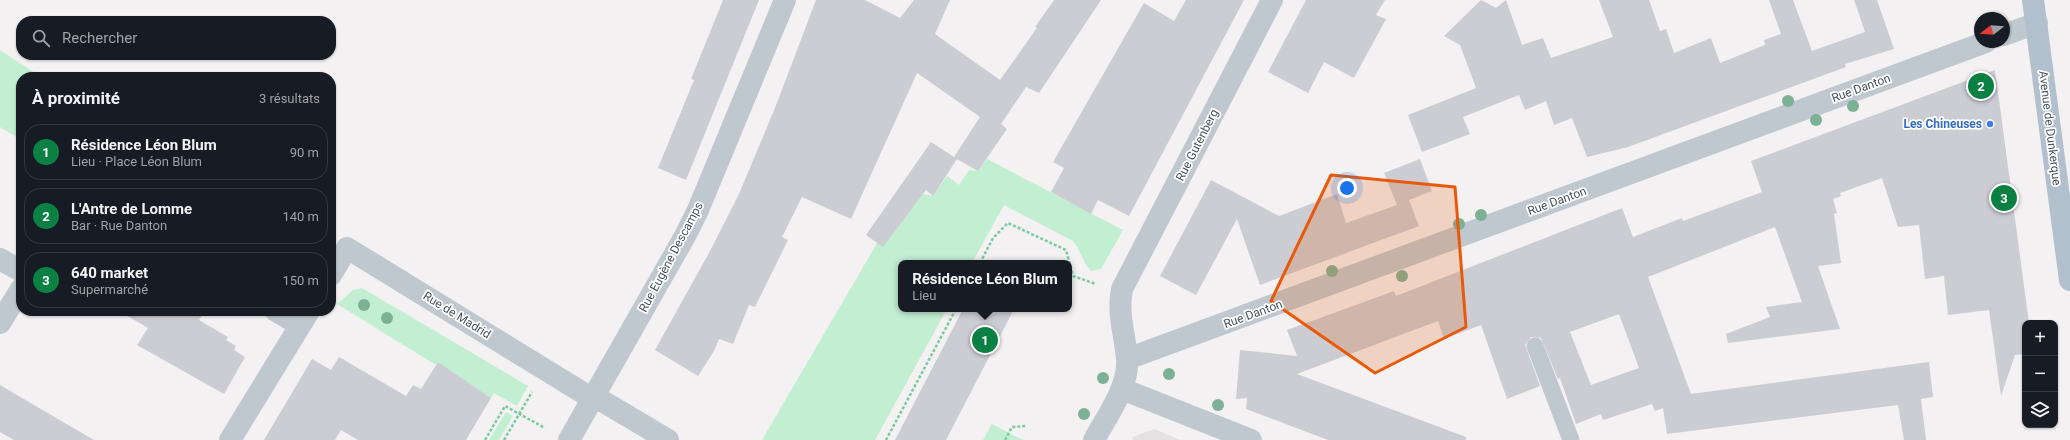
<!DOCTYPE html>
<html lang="fr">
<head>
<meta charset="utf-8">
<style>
	body { margin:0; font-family:Roboto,sans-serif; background:#242831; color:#f1f3f6 }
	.controls { position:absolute; right:12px; bottom:12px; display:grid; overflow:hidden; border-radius:8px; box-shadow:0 1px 3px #0004 }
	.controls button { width:36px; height:36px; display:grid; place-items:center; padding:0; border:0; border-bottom:1px solid #363941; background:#171b24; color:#f1f3f6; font:20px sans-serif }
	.compass { position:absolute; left:1974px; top:12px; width:36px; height:36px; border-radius:50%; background:#171b24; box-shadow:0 1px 3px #0004; rotate:253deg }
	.you { position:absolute; left:1347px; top:188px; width:14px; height:14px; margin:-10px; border:3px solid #fff; border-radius:50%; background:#1a73e8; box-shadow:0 0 0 6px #1a73e833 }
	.badge { display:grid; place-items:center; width:26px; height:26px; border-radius:50%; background:#0b8043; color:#fff; font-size:13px; font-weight:700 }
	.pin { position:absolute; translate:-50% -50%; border:2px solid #fff; box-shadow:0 1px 4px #0006 }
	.popup { position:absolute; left:898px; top:260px; width:174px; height:52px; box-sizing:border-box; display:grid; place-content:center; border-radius:8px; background:#171b24; filter:drop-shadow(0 1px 3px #0005); font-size:13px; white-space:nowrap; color:#9ea1a6 }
	.popup b { font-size:15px; color:#f1f3f6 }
	.popup::after { content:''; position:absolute; left:50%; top:100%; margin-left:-8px; border:8px solid transparent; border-top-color:#171b24 }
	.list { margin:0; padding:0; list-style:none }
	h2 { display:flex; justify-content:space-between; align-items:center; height:52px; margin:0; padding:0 16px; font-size:17px }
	h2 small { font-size:13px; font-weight:400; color:#9ea1a6 }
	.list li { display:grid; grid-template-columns:26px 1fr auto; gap:12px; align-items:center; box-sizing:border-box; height:56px; margin:0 8px 8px; padding:0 8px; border:1px solid #363941; border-radius:16px }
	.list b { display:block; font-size:15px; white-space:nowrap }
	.list p { margin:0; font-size:13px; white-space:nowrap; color:#9ea1a6 }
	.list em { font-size:13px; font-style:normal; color:#9ea1a6 }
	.icon { flex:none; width:22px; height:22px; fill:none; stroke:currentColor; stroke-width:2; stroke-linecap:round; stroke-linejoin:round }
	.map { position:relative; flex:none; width:2070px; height:440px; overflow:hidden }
	.search { position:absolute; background:#171b24; box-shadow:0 1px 3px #0004; left:16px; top:16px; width:320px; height:44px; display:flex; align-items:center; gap:10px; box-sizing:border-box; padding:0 14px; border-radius:16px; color:#9ea1a6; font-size:15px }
	.panel { position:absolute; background:#171b24; box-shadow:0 1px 3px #0004; left:16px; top:72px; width:320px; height:244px; border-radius:16px }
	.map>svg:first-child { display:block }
</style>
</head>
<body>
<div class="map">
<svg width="2070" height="440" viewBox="0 0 2070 440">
	<rect width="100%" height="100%" fill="#f3f1f1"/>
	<path fill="#e4e2e2" d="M1154,429L1171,436L1181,440H1132L1133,437Z"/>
	<path fill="#c2eed2" d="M0,50L41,77H21V140L0,127Z
		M987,159L1123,230L1101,269L1091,271C1082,262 1081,250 1073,241L1004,205L972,263H901V309H947L875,440H762L883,233L923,194L933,196L947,176L959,185L969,170L978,171Z
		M362,288L528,386L517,406L494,393L491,398L438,362L436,365L337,304L353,290Z
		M506,412L513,416L499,440H489Z
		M992,424L1023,440H983Z"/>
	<path fill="#cbcdd3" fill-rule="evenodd" d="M723,0H759L686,180L658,168L694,80L691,79Z
		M816,0H865L900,18L914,0H950L935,34L1000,80L1037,28L1035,27L1054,0H1101L1039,93L1026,87L1001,124L1007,129L978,171L955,158L957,159L933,196L926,190L883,247L866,235L931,142L954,157L980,117L917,73L851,219L802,197L782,237L788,240L755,307L749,305L733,344L719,339L714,351L698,376L655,350L709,253L739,194L775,108Z
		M1186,0H1244L1129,216L1098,200L1091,214L1051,192L1064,168L1053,162L1144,3L1174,21Z
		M1306,0H1385L1376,15L1386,19L1354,78L1324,62L1308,93L1268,72Z
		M1481,0L1496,8L1506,0L1522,45L1543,38L1551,58L1613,37L1599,0H1649L1660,31L1666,29L1674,53L1711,38L1720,63L1765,45L1764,40L1781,34L1769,0H1793L1812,51L1865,32L1854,0H1877L1894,49L1845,64L1846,67L1628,147L1587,157L1572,118L1554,125L1546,101L1525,110L1519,95L1463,117L1470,134L1422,152L1408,115L1476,88L1460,45L1444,36Z
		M1995,70L2029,323H2025V354L2015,355L2001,396L1989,310L1948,315L1944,276L1925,279L1919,225L1898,227L1882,178L1840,193L1841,196L1833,199L1837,213L1834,214L1841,263L1818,266L1840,329L1728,343L1726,334L1770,317L1766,307L1802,302L1775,227L1648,277L1691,394L1929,362L1933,397L1921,399L1926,440H1904L1898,405L1667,434L1663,408L1655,411L1652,404L1603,420L1601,414L1576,424L1560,378L1558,379L1541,338L1531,337L1525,345L1540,386L1507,399L1481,325L1444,339L1438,321L1297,374L1466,437V440H1328L1246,409L1247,398L1236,399L1240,350L1297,356L1287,330L1394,291L1396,296L1622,208L1633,237L1682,218L1683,221L1762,192L1751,161ZM1619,314L1639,368L1591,385L1570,332Z
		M1420,159L1432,191L1404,202L1409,200L1419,226L1260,285L1237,219L1196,295L1160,276L1211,180L1279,216L1337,194L1346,223L1397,205L1384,173Z
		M963,309H1014L946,440H895Z
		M119,311H205L199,320L228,337L226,340L236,346L234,350L245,357L224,394L137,345L148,328Z
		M339,357L406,396L413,385L421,389L438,362L491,398L466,440H358L341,430L335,440H264L312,359L331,370Z
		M0,385L34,405L94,440H14L0,432Z"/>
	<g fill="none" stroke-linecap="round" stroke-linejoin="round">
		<path stroke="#7bcba2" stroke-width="2.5" stroke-dasharray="3 2" stroke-linecap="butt" d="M980,263L993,238L1008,223L1066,250L1073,276L1096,284
			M485,440L505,406L545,428
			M504,440L532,392
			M886,440L956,309
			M1005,440L1012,427L1026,426"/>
		<path stroke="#bfc8cf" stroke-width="17" d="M1535,346L1571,440"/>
		<path stroke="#bfc8cf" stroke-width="22" d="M2004,35L2037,23
			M0,259L21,271
			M331,275L347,248L593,399L604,402L668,440
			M276,311L300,325
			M0,323L21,289
			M1127,359L1986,42
			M1122,389L1251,440
			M230,440L309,311
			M1094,440C1107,416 1129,387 1127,359C1125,334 1117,314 1122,289L1272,0"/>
		<path stroke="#bfc8cf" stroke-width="22" d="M569,440L685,236L698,210L785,0"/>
		<path stroke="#b2c0ce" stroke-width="22" d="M2033,0L2070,280"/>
	</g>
	<g fill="#7db196">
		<circle cx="1788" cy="101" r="6"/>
		<circle cx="1853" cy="106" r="6"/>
		<circle cx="1816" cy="120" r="6"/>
		<circle cx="1481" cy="215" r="6"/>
		<circle cx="1459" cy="224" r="6"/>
		<circle cx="1332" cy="271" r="6"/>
		<circle cx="1402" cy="276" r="6"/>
		<circle cx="364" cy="305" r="6"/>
		<circle cx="387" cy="318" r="6"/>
		<circle cx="1169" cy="374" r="6"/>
		<circle cx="1103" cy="378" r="6"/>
		<circle cx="1218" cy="405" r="6"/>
		<circle cx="1084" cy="414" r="6"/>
	</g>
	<path fill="#e8590c" fill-opacity="0.2" stroke="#e8590c" stroke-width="3" stroke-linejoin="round" d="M1331,175L1455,187L1466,327L1375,373L1271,301Z"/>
	<circle fill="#3f7fe0" stroke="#fff" stroke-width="1.5" cx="1990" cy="124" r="4"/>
	<g text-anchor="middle" stroke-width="3.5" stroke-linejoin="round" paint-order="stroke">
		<g font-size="12" fill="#49545d" stroke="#fff">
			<text transform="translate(1861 88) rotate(-20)" y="4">Rue Danton</text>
			<text transform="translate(2050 128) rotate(83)" y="4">Avenue de Dunkerque</text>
			<text transform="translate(1197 145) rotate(-63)" y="4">Rue Gutenberg</text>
			<text transform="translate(1557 201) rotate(-20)" y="4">Rue Danton</text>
			<text transform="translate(671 257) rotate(-62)" y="4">Rue Eugène Descamps</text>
			<text transform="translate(1253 314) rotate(-20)" y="4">Rue Danton</text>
			<text transform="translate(457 315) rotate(32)" y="4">Rue de Madrid</text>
		</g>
		<g font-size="12" font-weight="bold" fill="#366cbe" stroke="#fff" text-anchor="end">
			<text x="1982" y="128">Les Chineuses</text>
		</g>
	</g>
</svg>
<div class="controls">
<button>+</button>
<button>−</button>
<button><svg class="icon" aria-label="layers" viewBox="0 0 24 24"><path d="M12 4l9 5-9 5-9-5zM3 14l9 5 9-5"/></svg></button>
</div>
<svg class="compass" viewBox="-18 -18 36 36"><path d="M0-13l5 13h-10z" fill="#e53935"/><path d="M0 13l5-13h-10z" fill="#9ea1a6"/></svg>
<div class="you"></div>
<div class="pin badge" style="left:985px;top:340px">1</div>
<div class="popup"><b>Résidence Léon Blum</b>Lieu</div>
<div class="pin badge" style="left:1981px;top:86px">2</div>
<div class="pin badge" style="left:2004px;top:198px">3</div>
<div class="search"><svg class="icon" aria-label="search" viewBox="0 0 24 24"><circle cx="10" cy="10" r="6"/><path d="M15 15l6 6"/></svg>Rechercher</div>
<section class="panel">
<h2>À proximité<small>3 résultats</small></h2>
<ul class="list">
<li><span class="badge">1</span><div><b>Résidence Léon Blum</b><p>Lieu · Place Léon Blum</p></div><em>90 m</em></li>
<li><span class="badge">2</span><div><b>L'Antre de Lomme</b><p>Bar · Rue Danton</p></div><em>140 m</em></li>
<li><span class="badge">3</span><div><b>640 market</b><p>Supermarché</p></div><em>150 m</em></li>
</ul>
</section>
</div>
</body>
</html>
